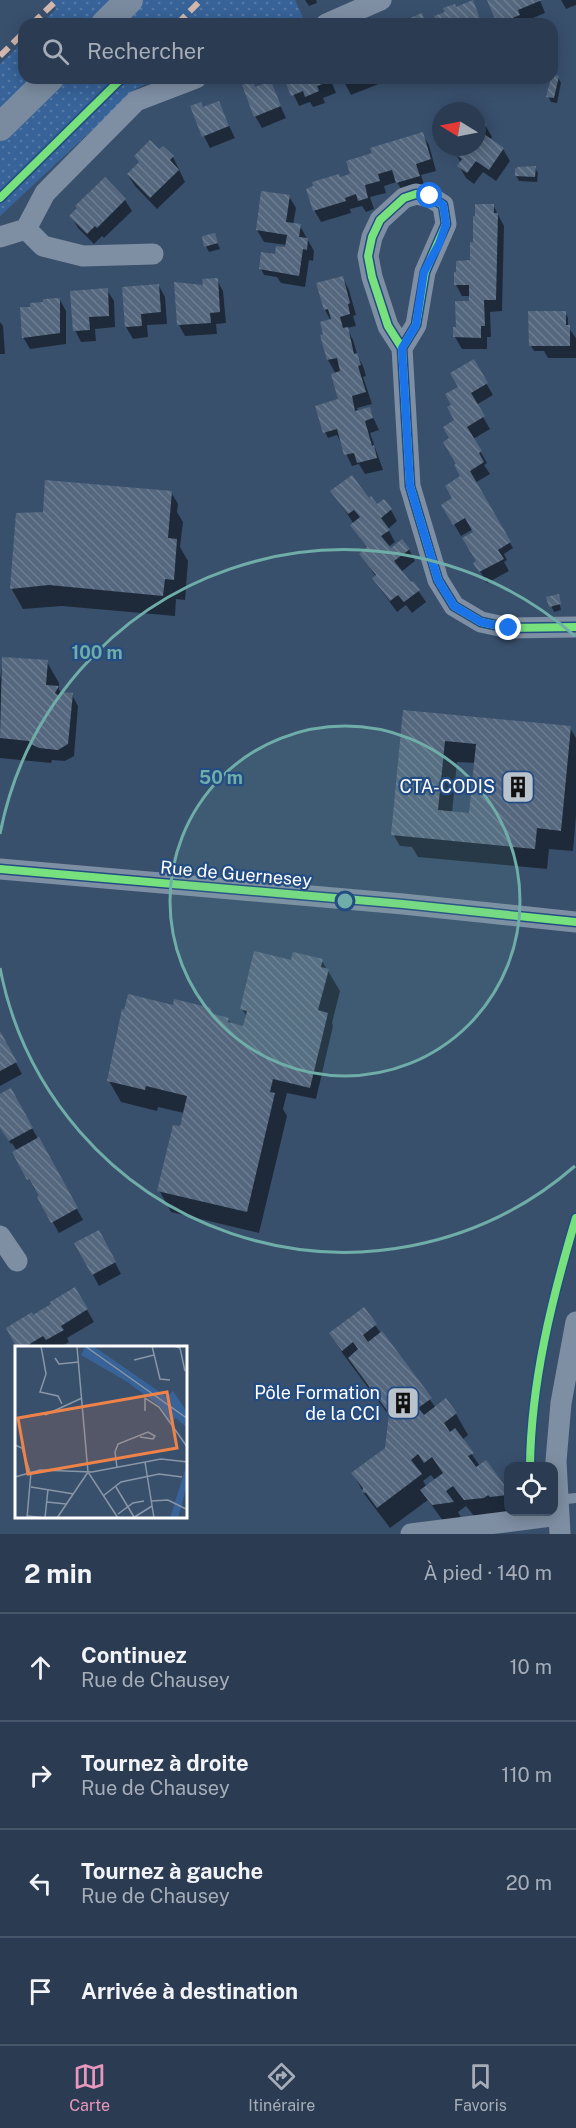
<!DOCTYPE html>
<html lang="fr">
<head>
<meta charset="utf-8">
<style>
	body { margin:0; font-family:"Public Sans",sans-serif; background:#37475c; color:#f1f3f6 }
	.controls { position:absolute; right:18px; bottom:18px; display:grid; overflow:hidden; border-radius:12px; box-shadow:0 3px 15px #0003 }
	.controls button { width:54px; height:54px; display:grid; place-items:center; padding:0; border:0; border-bottom:2px solid #475669; background:#2b3c52; color:#f1f3f6; font:30px sans-serif }
	.compass { position:absolute; left:432px; top:102px; width:54px; height:54px; border-radius:50%; background:#2b3c52; box-shadow:0 3px 15px #0003; rotate:280deg }
	.stop { position:absolute; width:18px; height:18px; margin:-14px; border:4px solid #1a73e8; border-radius:50%; background:#fff }
	.stop.end { background:#1a73e8; border-color:#fff; box-shadow:0 2px 6px #0008 }
	.list { margin:0; padding:0; list-style:none }
	h2 { display:flex; justify-content:space-between; align-items:center; height:78px; margin:0; padding:0 24px; font-size:26px }
	h2 small { font-size:20px; font-weight:400; color:#a6adb8 }
	.list li { display:grid; grid-template-columns:39px 1fr auto; gap:18px; align-items:center; box-sizing:border-box; height:108px; padding:0 24px; border-top:2px solid #475669 }
	.list b { display:block; font-size:22px; white-space:nowrap }
	.list p { margin:0; font-size:20px; white-space:nowrap; color:#a6adb8 }
	.list em { font-size:20px; font-style:normal; color:#a6adb8 }
	.icon { flex:none; width:33px; height:33px; fill:none; stroke:currentColor; stroke-width:2; stroke-linecap:round; stroke-linejoin:round }
	.map { position:relative; flex:none; width:576px; height:1534px; overflow:hidden }
	.search { position:absolute; background:#2b3c52; box-shadow:0 3px 15px #0003; left:18px; right:18px; top:18px; height:66px; display:flex; align-items:center; gap:15px; box-sizing:border-box; padding:0 21px; border-radius:18px; color:#a6adb8; font-size:22px }
	.sheet { height:510px; background:#2b3c52 }
	nav { display:flex; justify-content:space-around; align-items:center; box-sizing:border-box; height:84px; border-top:2px solid #475669; background:#2b3c52; font-size:16px; color:#a6adb8 }
	nav a { display:grid; justify-items:center; gap:3px }
	nav .on { color:#e797bd }
	.map>svg:first-child { display:block }
</style>
</head>
<body>
<div class="map">
<svg width="576" height="1534" viewBox="0 0 576 1534">
	<defs>
		<pattern id="grass-dots" width="8" height="8" patternUnits="userSpaceOnUse" patternTransform="scale(1.5)"><rect width="8" height="8" fill="#376399"/><path d="M2 2h.1M6 6h.1" fill="none" stroke="#557aa8" stroke-width="1.8" stroke-linecap="round"/></pattern>
		<pattern id="building-back-hatch" width="6" height="6" patternUnits="userSpaceOnUse" patternTransform="scale(1.5)"><rect width="6" height="6" fill="#54677e"/><path d="M-1 5l2 2M0 0l6 6M5-1l2 2" fill="none" stroke="#6e7e91"/></pattern>
	</defs>
	<rect width="100%" height="100%" fill="#39506d"/>
	<path fill="url(#grass-dots)" d="M50,0H295L303,18L288,24H41L56,9Z
		M24,41V78H160L137,88L0,216V64Z"/>
	<path fill="#0007" fill-rule="evenodd" d="M305,0H316L317,3L309,6Z
		M489,0H540L545,13L523,22L524,24H498Z
		M561,0H576V5L566,9Z
		M473,2L483,24H439L436,17Z
		M558,77L561,83L557,103L551,102L548,96Z
		M286,78H330L336,93L323,98L325,103L313,107L310,102L299,106Z
		M342,78H384L386,81L351,95Z
		M270,83L286,118L262,128L255,116Z
		M218,103L235,138L210,148L204,136L203,109Z
		M477,119L485,125L492,137L490,140L503,149L510,161L496,181L483,172L474,184L466,178L459,166L461,163L455,153L459,147H477Z
		M422,134L429,145L436,171L421,175L425,188L404,194L397,182L384,186L386,193L370,197L374,209L366,212L362,206L350,209L351,213L321,222L314,210L340,179L352,175L374,154Z
		M159,151L173,157L185,182L157,209L135,186L128,175L143,168Z
		M535,168L538,173L537,182L519,181L516,176Z
		M289,196L296,208L293,225L300,226L314,251L313,261L309,260L305,287L281,283L277,277L264,275L261,269L286,249L287,245L264,242L257,230Z
		M125,200L132,211L104,238L102,236L94,244L78,228L71,216Z
		M493,205L504,226L502,311L490,312L491,337H487V349H462L455,337L457,328L470,302V296H462L456,285L471,262L474,244Z
		M214,235L220,249L209,252L206,246Z
		M343,278L349,290L356,315L353,316L356,326L347,328L353,340L358,357L363,366L366,376L363,377L372,404L357,408L358,411L369,409L379,430L370,433L383,470L365,474L359,464L352,466L337,435L328,438L325,432L340,400L336,374L328,360L322,336L331,321L325,310Z
		M217,280L223,291L226,323L216,324L217,334L185,336L179,325L205,287Z
		M159,286L165,297L167,324L147,325L148,337L133,339L126,327L124,288Z
		M107,290L114,301L115,327L95,329L96,341L81,342L75,330Z
		M60,300L66,311V344L30,349L23,337L32,308Z
		M565,312L568,318V327L576,338V358H548L544,351H534L531,346Z
		M0,322L3,326L5,354H0Z
		M473,361L493,395L476,405L490,429L473,439L487,463L484,465L490,474L475,483L513,548L504,554L507,560L504,562L509,571L487,583L475,563L478,562L475,532L473,529L461,536L443,505L454,499L462,477L451,439L456,420L453,405Z
		M171,492L178,504L177,512L183,522L180,547L188,561L185,600L176,599L175,616L62,606L23,609L11,588L44,513Z
		M332,492L369,500L377,506L391,510L397,521L388,529L395,542L388,547L391,550L409,549L415,561L401,572L411,585L413,583L426,602L412,613L406,605L397,612L381,590L374,579L376,577L361,554L368,549L352,526L354,524Z
		M558,595L561,610L554,612L548,598Z
		M3,658L47,662L59,683V689L63,696L72,695L78,706L74,756L65,761L52,760L51,763L0,758V680Z
		M407,712L570,728L576,738V816L573,851L549,849L547,869L418,857L412,847L400,846L393,834ZM457,762L475,763L470,815L452,813Z
		M322,961L340,991L332,1023L333,1026L316,1099L287,1093L283,1109L287,1116L259,1233L171,1212L159,1190L184,1113L158,1107L157,1111L121,1102L109,1081L174,1007L210,1010L213,1015L228,1019L232,1025L244,1028L247,1017L242,1009L292,962Z
		M0,1033L22,1074L0,1086Z
		M0,1095L17,1101L83,1220L59,1233L39,1198L42,1197L37,1189L35,1190L14,1152L17,1151L12,1143L11,1144L0,1126Z
		M76,1243H105L121,1274L99,1286Z
		M75,1289L94,1322L67,1338L69,1342L59,1348H19L8,1328L33,1317Z
		M363,1309L436,1408L456,1414L468,1435L462,1440L480,1466L486,1462L508,1492V1512L478,1521L466,1506L458,1512L464,1523L446,1525L428,1500L390,1528L365,1495L353,1474L386,1449L390,1417L343,1354L331,1333ZM431,1475L435,1480L427,1487L423,1481Z"/>
	<path fill="url(#building-back-hatch)" fill-rule="evenodd" d="M473,0L482,23L437,24L434,16L445,12L443,8L455,4L456,7Z
		M487,0H542L518,10L520,15L497,24Z
		M422,13L426,24H407L411,22L410,18Z
		M552,74L559,76L554,98L546,97Z
		M284,78H329L331,81L317,86L319,91L305,97L303,91L291,96Z
		M341,78H359L343,84Z
		M253,81L255,87L271,81L281,106L254,117L242,85Z
		M219,101L229,126L202,137L190,106L201,102L203,107Z
		M477,118L487,124L481,132L504,148L489,170L476,161L467,173L457,166L462,159L453,153L457,147H477Z
		M423,132L431,159L416,164L420,176L396,183L392,170L378,174L380,181L365,185L368,198L358,201L356,194L345,198L346,201L313,211L306,189L313,186L312,182L339,174L340,177L350,174L346,161L372,153L370,148Z
		M150,140L159,149L163,146L174,156L170,160L179,170L150,198L127,174L139,162L134,156Z
		M536,166L535,177L515,176V169L518,167Z
		M105,177L126,199L97,228L95,226L87,234L69,216L77,208L75,206Z
		M261,191L290,195L286,222L301,224L299,237L308,238L307,250L303,249L299,276L259,269L261,252L275,254L276,246L285,247L287,235L256,230Z
		M475,204H494V213H498L496,300H484L485,326H481V338L453,337V327H456L455,301H469V285H454V272H456V261L470,260V242H473V216H475Z
		M215,233L218,243L204,247L202,236Z
		M343,276L350,303L348,304L350,314L340,317L343,328L348,327L354,354L357,353L361,365L358,366L366,392L352,396L355,411L370,407L373,418L365,421L372,446L374,445L377,458L357,463L354,453L344,455L337,429L323,433L315,406L338,399L331,374L340,371L337,358L327,360L320,335L323,334L320,322L331,319L328,309L324,310L316,283Z
		M218,278L220,312L210,313L211,323L177,325L174,282L203,285L202,279Z
		M159,284L161,312L141,314L142,326L125,327L122,287Z
		M108,288L109,316L89,317L90,330L73,331L70,291Z
		M60,298V333L22,338L20,307H30V303L43,302V299Z
		M528,311H566V325H570V346H529Z
		M474,359L488,383L471,393L485,416L467,427L482,451L479,453L484,462L470,471L511,542L498,550L504,559L479,572L473,563L476,561L462,538L473,532L465,518L453,525L441,505L452,498L445,486L460,476L454,465L456,464L443,442L449,438L443,427L454,420L447,407L451,405L445,394L458,387L450,373Z
		M352,475L369,498L371,496L377,504L384,499L392,509L381,518L390,530L381,536L391,548L402,539L410,549L394,561L411,582L413,581L420,590L404,602L398,595L390,601L372,578L376,575L359,554L367,547L350,525L360,517L354,510L348,514L330,491Z
		M45,480L172,491L168,538L177,539L174,580L165,579L163,596L49,585L10,589L16,513L43,512Z
		M559,594L561,604L549,607L546,597Z
		M2,657L48,660L46,685L59,686L55,693L60,697L63,692L73,693L68,744L58,750L39,748L31,744L29,741L0,738Z
		M403,710L571,726L561,831L537,828L535,849L391,835ZM445,741L476,744L469,813L438,810Z
		M254,951L291,960L293,952L323,959L321,967L329,969L318,1010L328,1013L310,1088L273,1079L270,1092L275,1093L247,1212L157,1191L173,1125L180,1126L187,1096L146,1086L145,1090L107,1081L122,1009L124,1010L128,994L173,1005L174,999L211,1008L210,1013L229,1018L228,1022L243,1026L247,1011L240,1009Z
		M0,1031L17,1062L0,1071Z
		M11,1088L33,1128L9,1141L0,1128V1094Z
		M39,1137L78,1208L51,1223L37,1197L39,1196L29,1179L27,1180L12,1152Z
		M99,1230L116,1262L92,1275L74,1243Z
		M75,1287L88,1309L61,1326L64,1330L46,1340L43,1336L23,1348H17L6,1328L32,1312L33,1315L41,1310L51,1304L50,1302Z
		M364,1307L377,1324L363,1335L368,1342L382,1331L432,1398L418,1408L424,1415L446,1398L457,1413L444,1423L450,1432L455,1428L474,1453L468,1456L476,1467L486,1460L508,1490V1495L490,1497L488,1495L484,1498L464,1500L453,1486L446,1491L454,1502L432,1505L420,1490L443,1473L432,1457L424,1463L418,1454L411,1460L422,1474L377,1508L366,1493L362,1492L363,1488L351,1473L385,1448L389,1413L348,1358L358,1349L353,1342L342,1351L329,1333Z"/>
	<g fill="none" stroke-linecap="round" stroke-linejoin="round">
		<path stroke="#7f8fa3" stroke-width="10" d="M558,1500L576,1498"/>
		<path stroke="#7f8fa3" stroke-width="21" d="M326,24L381,0
			M0,237L26,229
			M153,254L83,256L43,246L26,229L45,193L136,101L196,78
			M402,348L416,325L425,272L446,224L443,205L430,197L416,194L404,198L380,220L372,237L368,256L372,277L388,326L402,348L410,486L438,580L454,606L481,622L509,628L576,627
			M0,869L403,904L576,922
			M0,1236L17,1261
			M411,1534L559,1515
			M560,1534L556,1461L561,1403L576,1322"/>
		<path stroke="#7a8b9f" stroke-width="28" d="M105,24L129,0
			M0,127L50,78"/>
		<path stroke="#d1b7ad" stroke-width="6" stroke-dasharray="12 6" stroke-linecap="butt" d="M32,24L57,0
			M177,24L201,0
			M0,56L24,32"/>
		<g stroke="#234c83" stroke-width="11">
			<path id="cycleway" d="M0,198L122,78
				M402,348L416,325L425,272L446,224L443,205L430,197L416,194L404,198L380,220L372,237L368,256L372,277L388,326L402,348L410,486L438,580L454,606L481,622L509,628L576,627
				M0,869L403,904L576,922
				M530,1466C531,1382 552,1298 576,1218"/>
		</g>
		<use href="#cycleway" stroke="#77e17e" stroke-width="8"/>
	</g>
	<g fill="none" stroke-linecap="round" stroke-linejoin="round">
		<path stroke="#1a73e8" stroke-width="8" d="M430,196L443,205L446,224L439,244L424,272L416,325L402,348L410,486L438,580L454,606L481,622L509,628"/>
	</g>
	<circle cx="345" cy="901" r="175" fill="#6fada8" fill-opacity=".12"/>
	<g fill="none" stroke="#6fada8" stroke-width="3">
		<circle cx="345" cy="901" r="175"/>
		<path d="M575 1166A351 351 0 0 1 0 968M0 834A351 351 0 0 1 575 636"/>
	</g>
	<defs>
		<g id="building-square" transform="scale(1.725)"><rect x="-9" y="-9" width="18" height="18" rx="4" fill="#bac2cc" stroke="#234c83"/><path d="M-4-6H4V6H1V3H-1V6H-4ZM-2.5-4.3h1.7v1.8h-1.7ZM.8-4.3h1.7v1.8H.8ZM-2.5-1h1.7V.8h-1.7ZM.8-1h1.7V.8H.8Z" fill="#111"/></g>
	</defs>
	<g fill-rule="evenodd">
		<use href="#building-square" x="518" y="787"/>
		<use href="#building-square" x="403" y="1403"/>
	</g>
	<g text-anchor="middle" stroke-width="4.5" stroke-linejoin="round" paint-order="stroke">
		<g font-size="18" fill="#fff" stroke="#234c83" text-anchor="end">
			<text x="495" y="793">CTA-CODIS</text>
			<text x="380" y="1399">Pôle Formation<tspan x="380" dy="21">de la CCI</tspan></text>
		</g>
		<g font-size="18" fill="#fff" stroke="#234c83">
			<text transform="translate(236 874) rotate(5)" y="6">Rue de Guernesey</text>
		</g>
	</g>
	<g transform="translate(15 1346)">
		<rect width="172" height="172" fill="#39506d"/>
		<path d="M71,0H78L152,51L158,45L172,66V82L161,72L155,76L146,61L111,35L66,9ZM172,118V139L163,172H155Z" fill="#376399"/>
		<path fill="none" stroke="#8896a7" stroke-width="1.5" d="M26,0L31,28L25,46L43,50L47,58M70,0L173,73M137,0L145,33L155,34M159,0L165,2L170,25M62,1L73,126L103,172M40,12L44,18L64,16M119,14L139,9M130,65V52L144,61L173,102M30,69L67,52M0,99L7,102L15,126M130,116L139,172M102,121L100,106L103,98L133,86L140,90L138,93L125,91M0,131L25,124L77,126L146,113L173,116M16,141L59,148M101,141L119,171M88,150L106,136L144,128L167,131M136,155L153,154L173,164M32,156L51,158M103,168L118,157L129,155M13,170L30,172L33,143M12,172L16,126M42,172L73,126M118,172L137,160"/>
		<path fill="#ee8249" fill-opacity="0.15" stroke="#ee8249" stroke-width="3" d="M152,46L162,102L13,128L3,72Z"/>
		<rect width="172" height="172" fill="none" stroke="#fff" stroke-width="3"/>
	</g>
	<circle cx="345" cy="901" r="9" fill="#6fada8" stroke="#234c83" stroke-width="3"/>
	<g font-size="18" text-anchor="middle" font-weight="bold" fill="#6fada8" stroke="#234c83" stroke-width="4.5" stroke-linejoin="round" paint-order="stroke">
		<text x="97" y="659">100 m</text>
		<text x="221" y="784">50 m</text>
	</g>
</svg>
<div class="controls">
<button><svg class="icon" aria-label="locate" viewBox="0 0 24 24"><circle cx="12" cy="12" r="6"/><path d="M12 2v4M12 18v4M2 12h4M18 12h4"/></svg></button>
</div>
<svg class="compass" viewBox="-18 -18 36 36"><path d="M0-13l5 13h-10z" fill="#e53935"/><path d="M0 13l5-13h-10z" fill="#a6adb8"/></svg>
<div class="stop" style="left:430px;top:196px"></div>
<div class="stop end" style="left:509px;top:628px"></div>
<div class="search"><svg class="icon" aria-label="search" viewBox="0 0 24 24"><circle cx="10" cy="10" r="6"/><path d="M15 15l6 6"/></svg>Rechercher</div>
</div>
<section class="sheet">
<h2>2 min<small>À pied · 140 m</small></h2>
<ul class="list">
<li><svg class="icon" aria-label="ahead" viewBox="0 0 24 24"><path d="M12 20V5M6 11l6-6 6 6"/></svg><div><b>Continuez</b><p>Rue de Chausey</p></div><em>10 m</em></li>
<li><svg class="icon" aria-label="right" viewBox="0 0 24 24"><path d="M7 20v-9h11M14 6l5 5-5 5"/></svg><div><b>Tournez à droite</b><p>Rue de Chausey</p></div><em>110 m</em></li>
<li><svg class="icon" aria-label="left" viewBox="0 0 24 24"><path d="M17 20v-9H6M10 6l-5 5 5 5"/></svg><div><b>Tournez à gauche</b><p>Rue de Chausey</p></div><em>20 m</em></li>
<li><svg class="icon" aria-label="arrive" viewBox="0 0 24 24"><path d="M6 21V4h12l-3 4 3 4H6"/></svg><div><b>Arrivée à destination</b></div></li>
</ul>
</section>
<nav>
<a class="on"><svg class="icon" aria-label="map" viewBox="0 0 24 24"><path d="M3 6l6-2 6 2 6-2v14l-6 2-6-2-6 2zM9 4v14M15 6v14"/></svg>Carte</a>
<a><svg class="icon" aria-label="directions" viewBox="0 0 24 24"><path d="M12 3l9 9-9 9-9-9zM9 14v-3h6M13 9l2 2-2 2"/></svg>Itinéraire</a>
<a><svg class="icon" aria-label="saved" viewBox="0 0 24 24"><path d="M7 4h10v16l-5-4-5 4z"/></svg>Favoris</a>
</nav>
</body>
</html>
